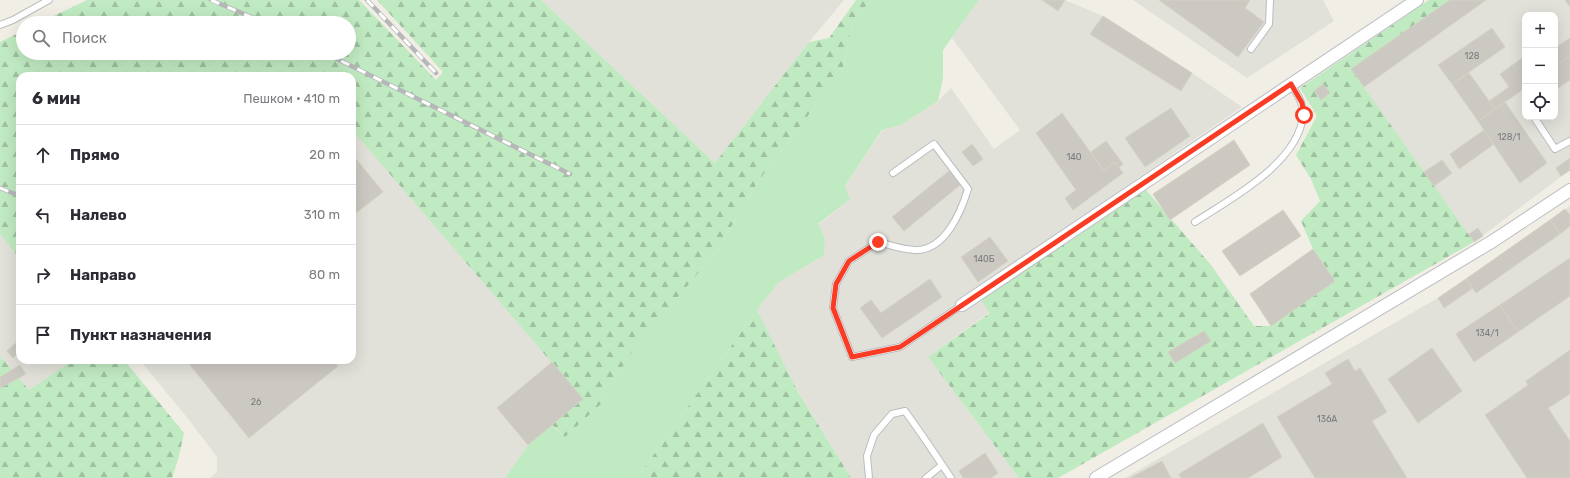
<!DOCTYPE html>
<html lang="ru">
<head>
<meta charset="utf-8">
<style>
	body { margin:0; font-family:Rubik,sans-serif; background:#f7f7f7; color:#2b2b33 }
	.controls { position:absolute; right:12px; top:12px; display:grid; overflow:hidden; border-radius:8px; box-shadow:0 4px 16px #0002 }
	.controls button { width:36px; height:36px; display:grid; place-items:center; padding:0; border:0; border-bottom:1px solid #e1e1e2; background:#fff; color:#2b2b33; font:20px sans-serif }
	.stop { position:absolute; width:12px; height:12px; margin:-9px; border:3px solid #f93c23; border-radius:50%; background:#fff }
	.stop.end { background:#f93c23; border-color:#fff; box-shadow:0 1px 4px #0008 }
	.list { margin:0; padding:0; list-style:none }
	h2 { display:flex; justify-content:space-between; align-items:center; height:52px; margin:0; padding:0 16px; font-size:17px }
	h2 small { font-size:13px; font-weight:400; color:#7c7c81 }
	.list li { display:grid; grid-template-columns:26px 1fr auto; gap:12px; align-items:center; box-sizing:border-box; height:60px; padding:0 16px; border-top:1px solid #e1e1e2 }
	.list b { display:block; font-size:15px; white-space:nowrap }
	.list em { font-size:13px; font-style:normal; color:#7c7c81 }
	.icon { flex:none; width:22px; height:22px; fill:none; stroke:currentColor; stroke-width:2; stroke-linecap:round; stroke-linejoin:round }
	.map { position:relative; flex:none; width:1570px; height:478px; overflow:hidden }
	.search { position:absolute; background:#fff; box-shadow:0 4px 16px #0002; left:16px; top:16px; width:340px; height:44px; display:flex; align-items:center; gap:10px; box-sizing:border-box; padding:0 14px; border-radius:22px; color:#7c7c81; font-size:15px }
	.panel { position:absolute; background:#fff; box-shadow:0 4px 16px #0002; left:16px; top:72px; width:340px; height:292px; border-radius:12px }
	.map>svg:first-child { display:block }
</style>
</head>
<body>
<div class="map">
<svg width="1570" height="478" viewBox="0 0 1570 478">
	<defs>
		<pattern id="forest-firs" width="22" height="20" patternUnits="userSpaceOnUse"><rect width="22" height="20" fill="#c0eac1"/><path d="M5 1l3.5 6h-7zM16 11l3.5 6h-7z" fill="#9fc1a1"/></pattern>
	</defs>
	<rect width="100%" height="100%" fill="#f1eee5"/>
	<path fill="#e1e0d9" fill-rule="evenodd" d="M541,0H844L809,42L715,163Z
		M979,0H1065L1103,16L1192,73L1242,107L974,290L990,312L928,357L1019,478H851L795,386L757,310L778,283L824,255L825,239L818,225L850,199L845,186L883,130L901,125L938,101L951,88L994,149L1020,130L952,38Z
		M1133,0H1323L1334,21L1247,78Z
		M1450,0H1570V170L1474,242L1351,69ZM1525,15H1555V117H1525Z
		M352,130L583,399L528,445L505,478H210L217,472V457L189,420L140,360H352Z
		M1570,206V478H1125L1438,298Z
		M0,234L20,259V360H73L29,390L0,356Z"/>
	<path fill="#c0eac1" d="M871,0H979L943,50V78L938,101L901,125L882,130L845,186L850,199L818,224L825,239L824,255L778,283L757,310L637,478H505L528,445L551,425L565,437L601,404L629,356L718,249L759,180L842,71L853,22Z"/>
	<path fill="url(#forest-firs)" d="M87,0H359L436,80L443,72L377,0H541L715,163L809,42L829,38L856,0H871L853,22L842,71L759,180L718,249L629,356L601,404L565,437L552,425L583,399L352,130V76H20V259L0,234V42L23,31V53H349V23H39Z
		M1429,0H1450L1351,69L1474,242L1058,478H1019L928,357L990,313L981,300L1146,190L1211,265L1254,326H1271L1335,281L1313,249L1301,221L1320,201L1311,179L1296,155L1317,116L1300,88Z
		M757,310L797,390L851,478H637Z
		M0,356L29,390L73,360H124L184,433L179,456L172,478H0Z"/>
	<path fill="#ccc8c2" stroke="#d6d1c3" d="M1042,0H1065L1058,11Z
		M1159,0H1250L1245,8L1264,22L1238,57Z
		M1450,0H1486L1364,87L1351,69Z
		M1565,0H1570V7Z
		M1103,16L1192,73L1181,91L1090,34Z
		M1492,28L1505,47L1452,84L1438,65Z
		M1570,38V56L1555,67V48Z
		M1525,56V88L1495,109L1489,101L1509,87L1500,74Z
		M1570,56V80L1555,90V67Z
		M1469,73L1495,109L1478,121L1452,84Z
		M1323,84L1330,93L1321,100L1314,91Z
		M1505,102L1547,163L1520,183L1478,121Z
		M1171,108L1190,136L1145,167L1125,138Z
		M1062,113L1104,171L1115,162L1123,173L1073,210L1065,198L1076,190L1036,133Z
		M1484,130L1494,144L1459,169L1450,154Z
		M1234,140L1250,165L1170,220L1153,194Z
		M1106,141L1123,164L1119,168L1115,162L1104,171L1091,152Z
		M972,144L983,159L973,166L962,152Z
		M352,154L383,192L352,216Z
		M1570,158V170L1561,176L1556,168Z
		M1442,160L1452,173L1434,186L1424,172Z
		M949,171L960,185L904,231L892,217Z
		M1565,209L1570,215V226L1560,234L1550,220Z
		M1283,210L1301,236L1240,276L1222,251Z
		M1550,220L1560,234L1476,293L1466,279Z
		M1478,228L1483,236L1474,242L1469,234Z
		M990,237L1008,261L978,282L961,257Z
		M1313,249L1335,281L1271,326L1250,294Z
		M1570,258V296L1518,332L1500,305Z
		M930,279L942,297L882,338L860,308L871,300L881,313Z
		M1466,279L1473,288L1444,308L1438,298Z
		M1500,305L1518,332L1474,362L1456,334Z
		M1204,331L1211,341L1175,363L1168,352Z
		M19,340L20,352L13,358L7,351Z
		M1432,348L1462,391L1418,423L1388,379Z
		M1570,350V394L1548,408L1570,441V478H1527L1485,415L1528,385L1526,381Z
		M1348,359L1355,371L1360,368L1387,412L1372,421L1407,478H1315L1277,417L1332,384L1325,373Z
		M186,360H333L338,366L249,438Z
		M552,362L583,399L528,445L497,408Z
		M20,365L26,374L0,388V377Z
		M1263,423L1282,457L1248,478H1181L1179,474Z
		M985,453L998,473L991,478H963L959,471Z
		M1162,461L1171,478H1130Z"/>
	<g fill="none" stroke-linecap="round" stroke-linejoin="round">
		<g stroke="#babdc2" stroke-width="8">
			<path id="lane" d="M0,25L13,20L49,0
				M1251,49L1269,24L1270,0
				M1534,117L1555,149L1570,141
				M893,173L934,144L968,189C961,212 945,251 915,250C903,250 890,245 878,242L849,261L836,284L833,308L852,357L900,347L962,305
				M1195,222C1230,199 1299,163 1303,115C1304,104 1297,94 1291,84
				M869,478L867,456L874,435L892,414L905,411L922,435L951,478
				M926,478L942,465"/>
		</g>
		<g stroke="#babdc2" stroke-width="14">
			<path id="street" d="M962,305L1417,0
				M1096,478L1493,241L1570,190"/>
		</g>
		<use href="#lane" stroke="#fff" stroke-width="6"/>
		<use href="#street" stroke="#fff" stroke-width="12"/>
		<g stroke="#b6b7b8" stroke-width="4.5">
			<path id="rail" d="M211,0L265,23
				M367,0L436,73
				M325,53L570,174
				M0,188L20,196"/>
		</g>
		<use href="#rail" stroke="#fff" stroke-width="3" stroke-dasharray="9" stroke-linecap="butt"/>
	</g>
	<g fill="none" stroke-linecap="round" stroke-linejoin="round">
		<path stroke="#f93c23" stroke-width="5" d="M878,242L849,261L836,284L833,308L852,357L900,347L1291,84L1302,103L1304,115"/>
	</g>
	<g text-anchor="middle" stroke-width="3.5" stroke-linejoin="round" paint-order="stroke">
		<g font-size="9" fill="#797b7e">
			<text x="1472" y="59">128</text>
			<text x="1509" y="140">128/1</text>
			<text x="1074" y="160">140</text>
			<text x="984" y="262">140Б</text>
			<text x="1487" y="336">134/1</text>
			<text x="256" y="405">26</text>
			<text x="1327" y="422">136А</text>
		</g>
	</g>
</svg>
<div class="controls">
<button>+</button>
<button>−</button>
<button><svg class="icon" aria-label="locate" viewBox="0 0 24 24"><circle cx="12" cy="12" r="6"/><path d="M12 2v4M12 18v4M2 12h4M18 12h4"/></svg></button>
</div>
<div class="stop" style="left:1304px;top:115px"></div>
<div class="stop end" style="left:878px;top:242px"></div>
<div class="search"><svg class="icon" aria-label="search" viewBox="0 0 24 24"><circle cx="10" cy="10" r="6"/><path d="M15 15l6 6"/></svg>Поиск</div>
<section class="panel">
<h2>6 мин<small>Пешком · 410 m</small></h2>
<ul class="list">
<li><svg class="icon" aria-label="ahead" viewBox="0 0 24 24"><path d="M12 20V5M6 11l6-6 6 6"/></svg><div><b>Прямо</b></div><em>20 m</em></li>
<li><svg class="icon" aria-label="left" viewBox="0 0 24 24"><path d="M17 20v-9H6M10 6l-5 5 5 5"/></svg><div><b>Налево</b></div><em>310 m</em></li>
<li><svg class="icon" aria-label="right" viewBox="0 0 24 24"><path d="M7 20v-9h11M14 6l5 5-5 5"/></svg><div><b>Направо</b></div><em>80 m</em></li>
<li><svg class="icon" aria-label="arrive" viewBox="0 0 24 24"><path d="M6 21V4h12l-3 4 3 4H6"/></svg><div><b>Пункт назначения</b></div></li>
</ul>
</section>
</div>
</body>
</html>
